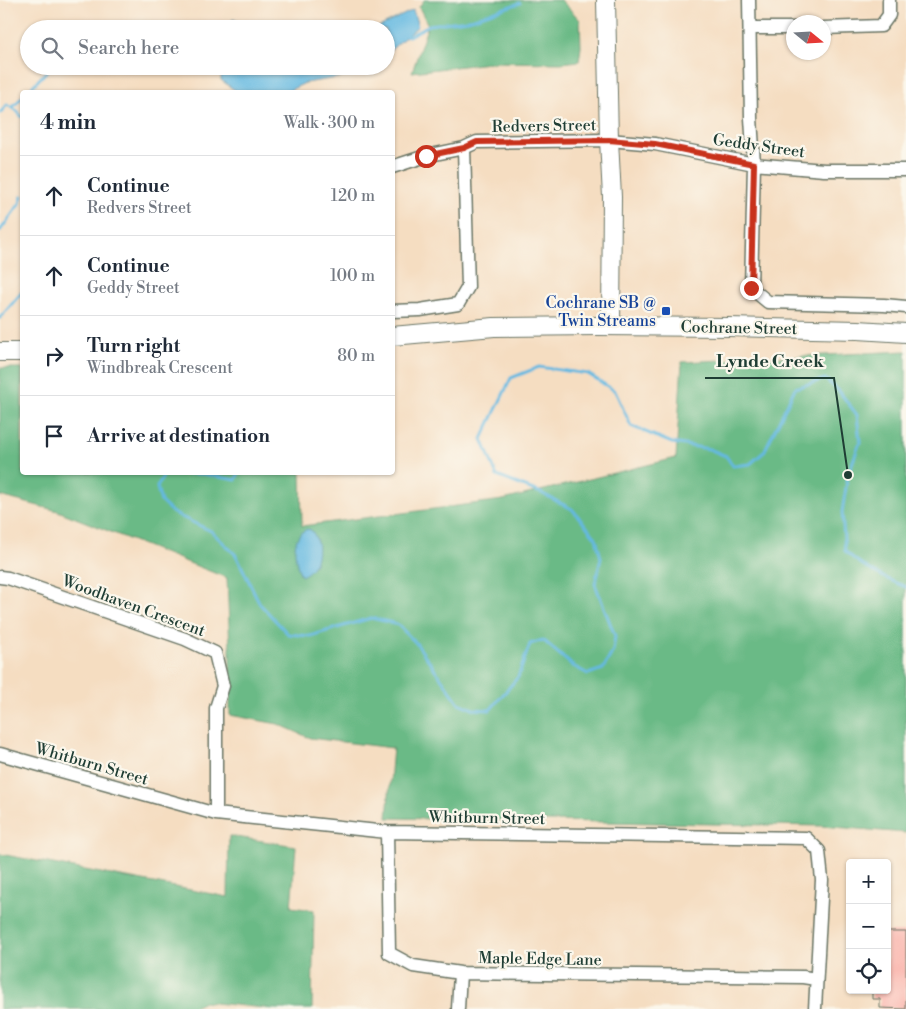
<!DOCTYPE html>
<html lang="en">
<head>
<meta charset="utf-8">
<style>
	body { margin:0; font-family:"Libre Bodoni",serif; background:#f6f6f7; color:#1f2937 }
	.controls { position:absolute; right:15px; bottom:15px; display:grid; overflow:hidden; border-radius:5px; box-shadow:0 1px 4px #0004 }
	.controls button { width:45px; height:45px; display:grid; place-items:center; padding:0; border:0; border-bottom:1px solid #e0e1e3; background:#fff; color:#1f2937; font:25px sans-serif }
	.compass { position:absolute; left:786px; top:15px; width:45px; height:45px; border-radius:50%; background:#fff; box-shadow:0 1px 4px #0004; rotate:108deg }
	.stop { position:absolute; width:15px; height:15px; margin:-11px; border:4px solid #c8321e; border-radius:50%; background:#fff }
	.stop.end { background:#c8321e; border-color:#fff; box-shadow:0 1px 5px #0008 }
	.list { margin:0; padding:0; list-style:none }
	h2 { display:flex; justify-content:space-between; align-items:center; height:65px; margin:0; padding:0 20px; font-size:21px }
	h2 small { font-size:16px; font-weight:400; color:#747a83 }
	.list li { display:grid; grid-template-columns:32px 1fr auto; gap:15px; align-items:center; box-sizing:border-box; height:80px; padding:0 20px; border-top:1px solid #e0e1e3 }
	.list b { display:block; font-size:19px; white-space:nowrap }
	.list p { margin:0; font-size:16px; white-space:nowrap; color:#747a83 }
	.list em { font-size:16px; font-style:normal; color:#747a83 }
	.icon { flex:none; width:28px; height:28px; fill:none; stroke:currentColor; stroke-width:2; stroke-linecap:round; stroke-linejoin:round }
	.map { position:relative; flex:none; width:906px; height:1009px; overflow:hidden }
	.search { position:absolute; background:#fff; box-shadow:0 1px 4px #0004; left:20px; top:20px; width:375px; height:55px; display:flex; align-items:center; gap:12px; box-sizing:border-box; padding:0 18px; border-radius:28px; color:#747a83; font-size:19px }
	.panel { position:absolute; background:#fff; box-shadow:0 1px 4px #0004; left:20px; top:90px; width:375px; height:385px; border-radius:5px }
	.map>svg:first-child { display:block }
</style>
</head>
<body>
<div class="map">
<svg width="906" height="1009" viewBox="0 0 906 1009">
	<rect width="100%" height="100%" fill="#fbf7ec"/>
	<filter id="ink" filterUnits="userSpaceOnUse"><feTurbulence type="fractalNoise" baseFrequency=".02" numOctaves="2"/><feDisplacementMap in="SourceGraphic" scale="10" xChannelSelector="R" yChannelSelector="G"/><feConvolveMatrix kernelMatrix="1 2 1 2 8 2 1 2 1" color-interpolation-filters="sRGB"/></filter>
	<filter id="wash" filterUnits="userSpaceOnUse"><feTurbulence type="fractalNoise" baseFrequency=".0096" numOctaves="4" result="noise"/><feDisplacementMap in="SourceGraphic" scale="20" xChannelSelector="R" yChannelSelector="G"/><feGaussianBlur stdDeviation="1.12" result="paint"/><feColorMatrix in="noise" values="0 0 0 0 0 0 0 0 0 0 0 0 0 0 0 0 0 1.4 0 .05"/><feComposite in="paint" operator="in"/></filter>
	<g filter="url(#wash)">
		<rect width="100%" height="100%" fill="#f5ddc1"/>
		<path fill="#6aba86" stroke="#447c5d" d="M424,0H561L580,20L581,47L579,61L561,63L497,62L412,72L428,25L419,7Z
			M906,351V833L822,826L387,818L393,748L310,738L278,724L230,715V650L227,578L58,511L0,496V368H22V472L301,473L302,526L503,500L676,458L682,362Z
			M229,836L296,846L291,907L314,910L312,1009H275L204,1002L190,1009H0V854L228,897Z"/>
		<path fill="#65b9e1" stroke="#427b8a" d="M413,10L418,26L386,54V29H375Z
			M233,19L255,29H225Z
			M221,66H369L356,75L305,83L286,92H243L236,91L221,80Z
			M307,529L311,530C323,543 319,570 301,576C296,564 291,545 300,534C301,532 304,531 307,529Z"/>
		<g fill="none" stroke-linecap="round" stroke-linejoin="round">
			<path stroke="#65b9e1" stroke-width="3" d="M403,34L409,36L429,25L468,20L520,3
				M27,92L47,71L55,66
				M12,108L22,97
				M0,113L7,105L16,110L22,117
				M0,231L20,203L22,196
				M0,318L22,292
				M239,472L236,480L203,474L165,473L157,487L161,502L173,513L211,531L236,555L260,604L288,634L310,636L371,618L397,624L416,643L459,703L473,709L490,710L518,677L530,644L543,640L573,666L588,674L603,669L613,651L615,636L595,584L601,558L596,538L572,509L541,493L497,476L482,439L511,378L539,367L588,374L615,391L631,426L672,443L709,449L726,456L733,466L750,464L764,452L795,388L825,379L839,391L857,415L860,442L848,475L842,512L845,551C863,568 883,578 906,587"/>
		</g>
		<g id="blocks">
			<path fill="#faa69f" d="M887,932H906V1009L880,1008V999H872V990H887Z"/>
		</g>
	</g>
	<g filter="url(#ink)">
		<use href="#blocks" fill-opacity="0" stroke="#6a7565" stroke-width="1"/>
		<g fill="none" stroke-linecap="round" stroke-linejoin="round">
			<g stroke="#6a7565" stroke-width="15">
				<path id="street" d="M749,0L751,118L754,164L751,288L768,302L884,305L906,307
					M750,28H794
					M824,28L881,26L889,15V0
					M392,167L426,156L464,148L477,142L609,140L655,144L754,164L824,170H906
					M392,311L420,310L458,304L468,287L464,148
					M0,577L8,578L185,639L215,653L223,686L216,708V814
					M0,754L216,814L387,832L806,838L819,851L822,880L815,1009
					M387,832L389,953L413,966L460,973L803,977L816,979
					M458,1009L460,973"/>
			</g>
			<g stroke="#6a7565" stroke-width="20">
				<path id="secondary" d="M606,0L609,140L612,197L611,326
					M392,336L494,327L598,326L729,327L858,330L906,333
					M0,352H22"/>
			</g>
			<use href="#street" stroke="#fff" stroke-width="12"/>
			<use href="#secondary" stroke="#fff" stroke-width="18"/>
		</g>
	</g>
	<g fill="none" stroke-linecap="round" stroke-linejoin="round" filter="url(#ink)">
		<path stroke="#c8321e" stroke-width="6" d="M426,156L464,148L477,142L609,140L655,144L754,164L751,288"/>
	</g>
	<rect fill="#1a4fb4" stroke="#fbf7ec" stroke-width="2" x="661" y="306" width="10" height="10" rx="2.5"/>
	<g text-anchor="middle" stroke-width="4.5" stroke-linejoin="round" paint-order="stroke">
		<g font-size="16" fill="#1f3d34" stroke="#fbf7ec">
			<text transform="translate(544 125) rotate(-1)" y="6">Redvers Street</text>
			<text transform="translate(759 145) rotate(8)" y="6">Geddy Street</text>
			<text transform="translate(739 327) rotate(1)" y="6">Cochrane Street</text>
			<text transform="translate(134 605) rotate(20)" y="6">Woodhaven Crescent</text>
			<text transform="translate(92 763) rotate(16)" y="6">Whitburn Street</text>
			<text transform="translate(487 817) rotate(1)" y="6">Whitburn Street</text>
			<text transform="translate(540 958) rotate(1)" y="6">Maple Edge Lane</text>
		</g>
		<g font-size="16" fill="#164399" stroke="#fbf7ec" text-anchor="end">
			<text x="656" y="308">Cochrane SB @<tspan x="656" dy="18">Twin Streams</tspan></text>
		</g>
	</g>
	<path fill="none" stroke="#1f3d34" stroke-width="2" d="M848 475L834 378H705"/>
	<circle fill="#1f3d34" stroke="#fbf7ec" stroke-width="2" cx="848" cy="475" r="5"/>
	<g font-size="18" text-anchor="middle" font-weight="bold" fill="#1f3d34" stroke="#fbf7ec" stroke-width="4.5" stroke-linejoin="round" paint-order="stroke">
		<text x="770" y="367">Lynde Creek</text>
	</g>
</svg>
<div class="controls">
<button>+</button>
<button>−</button>
<button><svg class="icon" aria-label="locate" viewBox="0 0 24 24"><circle cx="12" cy="12" r="6"/><path d="M12 2v4M12 18v4M2 12h4M18 12h4"/></svg></button>
</div>
<svg class="compass" viewBox="-18 -18 36 36"><path d="M0-13l5 13h-10z" fill="#e53935"/><path d="M0 13l5-13h-10z" fill="#747a83"/></svg>
<div class="stop" style="left:426px;top:156px"></div>
<div class="stop end" style="left:751px;top:288px"></div>
<div class="search"><svg class="icon" aria-label="search" viewBox="0 0 24 24"><circle cx="10" cy="10" r="6"/><path d="M15 15l6 6"/></svg>Search here</div>
<section class="panel">
<h2>4 min<small>Walk · 300 m</small></h2>
<ul class="list">
<li><svg class="icon" aria-label="ahead" viewBox="0 0 24 24"><path d="M12 20V5M6 11l6-6 6 6"/></svg><div><b>Continue</b><p>Redvers Street</p></div><em>120 m</em></li>
<li><svg class="icon" aria-label="ahead" viewBox="0 0 24 24"><path d="M12 20V5M6 11l6-6 6 6"/></svg><div><b>Continue</b><p>Geddy Street</p></div><em>100 m</em></li>
<li><svg class="icon" aria-label="right" viewBox="0 0 24 24"><path d="M7 20v-9h11M14 6l5 5-5 5"/></svg><div><b>Turn right</b><p>Windbreak Crescent</p></div><em>80 m</em></li>
<li><svg class="icon" aria-label="arrive" viewBox="0 0 24 24"><path d="M6 21V4h12l-3 4 3 4H6"/></svg><div><b>Arrive at destination</b></div></li>
</ul>
</section>
</div>
</body>
</html>
